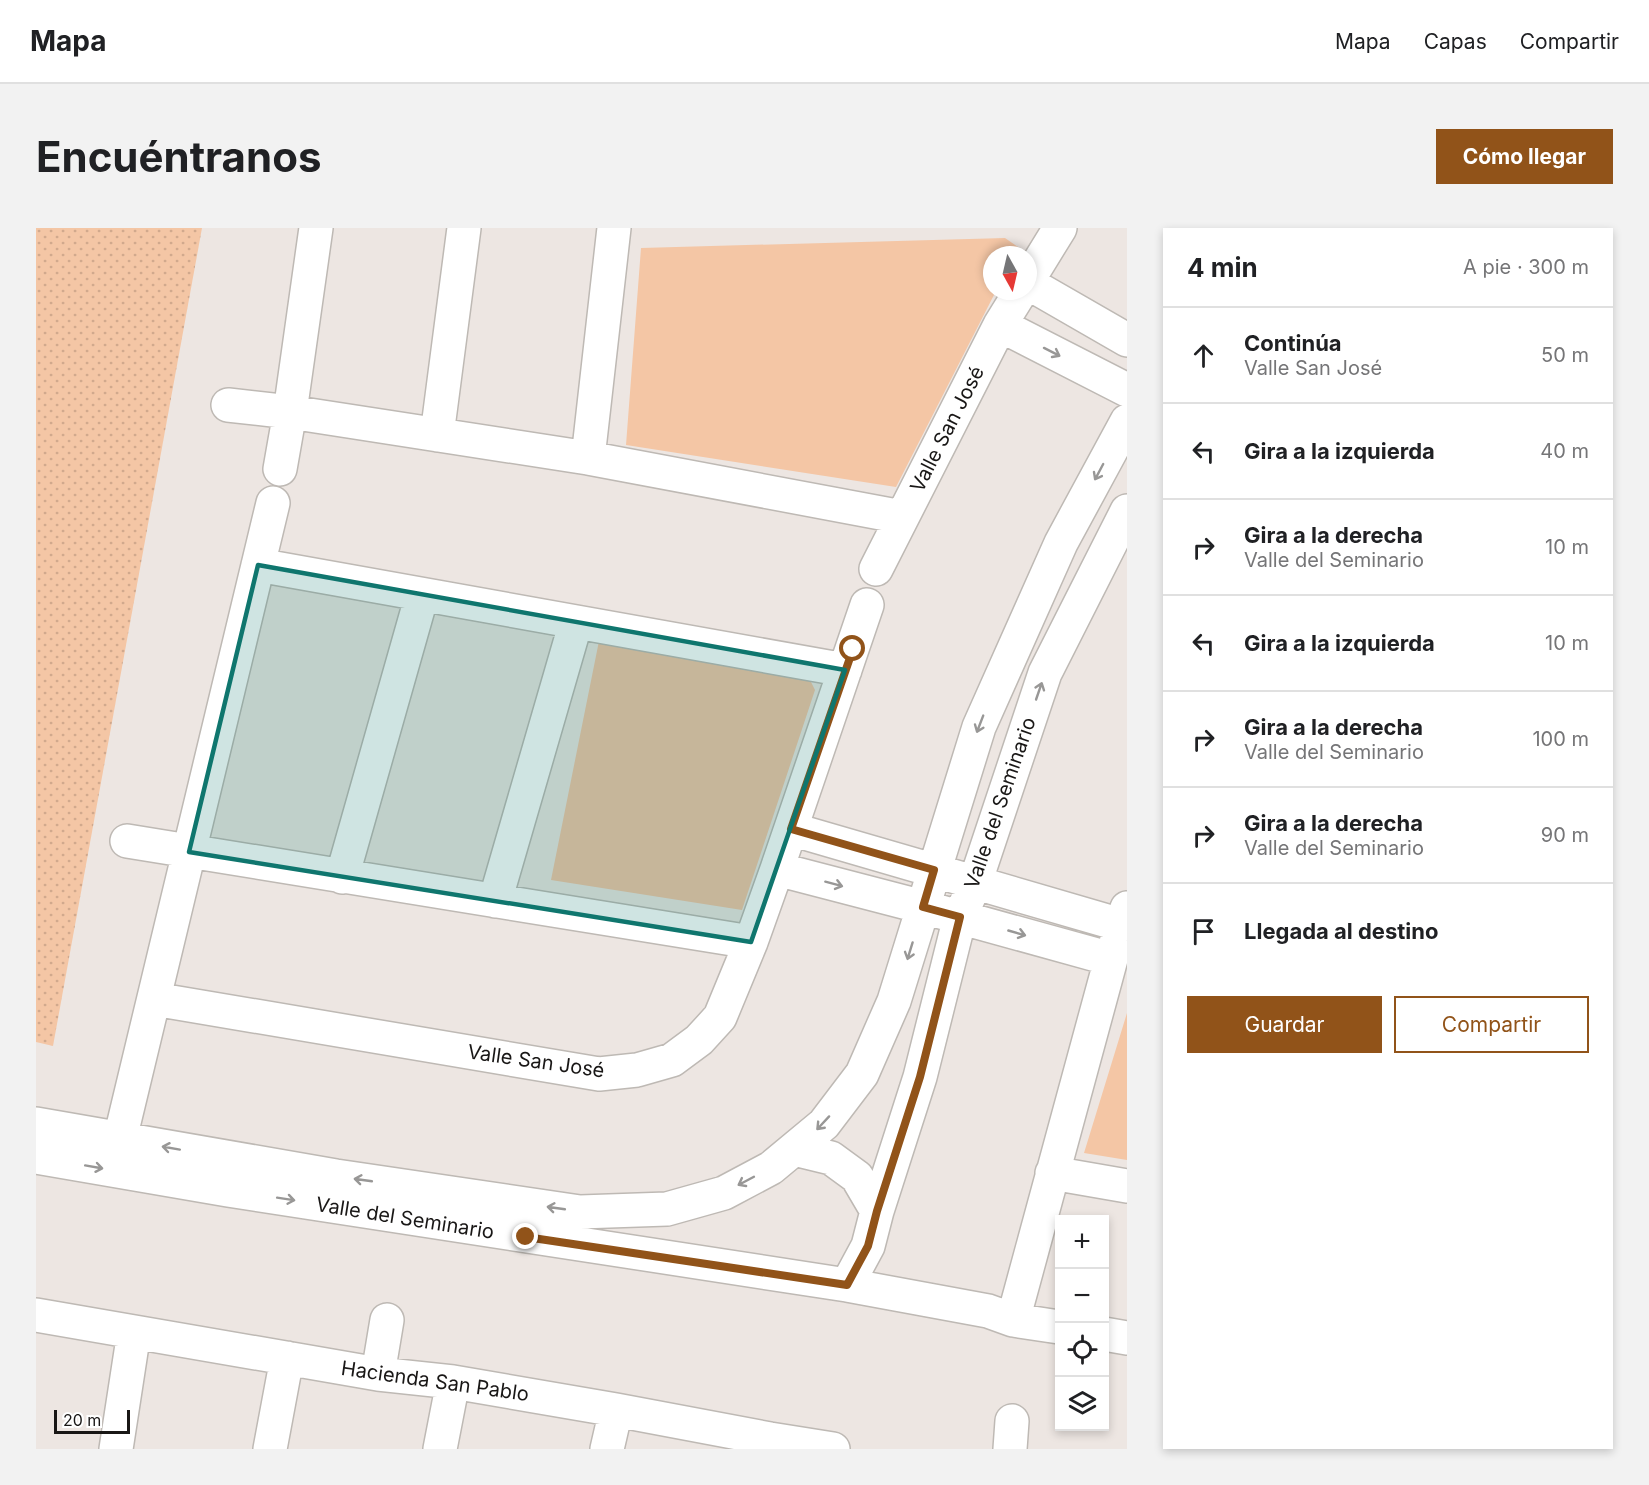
<!DOCTYPE html>
<html lang="es">
<head>
<meta charset="utf-8">
<style>
	body { margin:0; font-family:Inter,sans-serif; background:#f2f2f2; color:#202124 }
	.controls { position:absolute; right:18px; bottom:18px; display:grid; overflow:hidden; border-radius:0px; box-shadow:0 3px 9px #0003 }
	.controls button { width:54px; height:54px; display:grid; place-items:center; padding:0; border:0; border-bottom:2px solid #e0e0e0; background:#fff; color:#202124; font:30px sans-serif }
	.compass { position:absolute; left:947px; top:18px; width:54px; height:54px; border-radius:50%; background:#fff; box-shadow:0 3px 9px #0003; rotate:172deg }
	.scale { position:absolute; left:18px; bottom:15px; width:76px; box-sizing:border-box; padding-left:6px; border:3px solid #191716; border-top:0; font-size:16px; line-height:21px; white-space:nowrap; color:#191716; -webkit-text-stroke:4px #fff; paint-order:stroke }
	.stop { position:absolute; width:18px; height:18px; margin:-14px; border:4px solid #915319; border-radius:50%; background:#fff }
	.stop.end { background:#915319; border-color:#fff; box-shadow:0 2px 6px #0008 }
	.list { margin:0; padding:0; list-style:none }
	h2 { display:flex; justify-content:space-between; align-items:center; height:78px; margin:0; padding:0 24px; font-size:26px }
	h2 small { font-size:20px; font-weight:400; color:#757577 }
	.list li { display:grid; grid-template-columns:39px 1fr auto; gap:18px; align-items:center; box-sizing:border-box; height:96px; padding:0 24px; border-top:2px solid #e0e0e0 }
	.list b { display:block; font-size:22px; white-space:nowrap }
	.list p { margin:0; font-size:20px; white-space:nowrap; color:#757577 }
	.list em { font-size:20px; font-style:normal; color:#757577 }
	.actions { display:flex; gap:12px; padding:18px 24px }
	.actions a { flex:1; padding:14px 0; border:2px solid #915319; border-radius:0px; text-align:center; font-size:21px; color:#915319 }
	.actions .main { background:#915319; color:#fff }
	.icon { flex:none; width:33px; height:33px; fill:none; stroke:currentColor; stroke-width:2; stroke-linecap:round; stroke-linejoin:round }
	.map { position:relative; flex:none; width:1091px; height:1221px; overflow:hidden; border-radius:0px }
	header { display:flex; align-items:center; gap:36px; box-sizing:border-box; height:84px; padding:0 30px; background:#fff; border-bottom:2px solid #e0e0e0 }
	header strong { font-size:28px }
	nav { display:flex; gap:33px; margin-inline-start:auto; font-size:21px }
	.intro { display:flex; align-items:center; justify-content:space-between; box-sizing:border-box; height:144px; padding:0 36px }
	h1 { margin:0; font-size:42px }
	.button { padding:15px 27px; border-radius:0px; background:#915319; color:#fff; font-size:21px; font-weight:700 }
	main { display:flex; gap:36px; padding:0 36px }
	aside { flex:1; background:#fff; border-radius:0px; box-shadow:0 3px 9px #0003 }
	.map>svg:first-child { display:block }
</style>
</head>
<body>
<header>
<strong>Mapa</strong>
<nav><a>Mapa</a><a>Capas</a><a>Compartir</a></nav>
</header>
<div class="intro"><h1>Encuéntranos</h1><a class="button">Cómo llegar</a></div>
<main>
<div class="map">
<svg width="1091" height="1221" viewBox="0 0 1091 1221">
	<defs>
		<pattern id="grass-dots" width="8" height="8" patternUnits="userSpaceOnUse" patternTransform="scale(1.5)"><rect width="8" height="8" fill="#f4c6a5"/><path d="M2 2h.1M6 6h.1" fill="none" stroke="#d1a98d" stroke-width="1.8" stroke-linecap="round"/></pattern>
	</defs>
	<rect width="100%" height="100%" fill="#ede6e2"/>
	<path fill="url(#grass-dots)" d="M0,0H166L17,818L0,814Z"/>
	<path fill="#f4c6a5" d="M969,10L982,19L978,27H956V63H960L860,259L590,217L605,20Z
		M564,408L770,444L779,462L706,682L515,652Z
		M1091,785V932L1048,925Z"/>
	<g fill="none" stroke-linecap="round" stroke-linejoin="round">
		<g stroke="#beb9b4" stroke-width="36">
			<path id="minor" d="M992,52L1024,0
				M992,55L1091,112
				M964,97L1091,162
				M192,177L254,184L552,230L866,289
				M401,207L428,0
				M552,230L578,0
				M244,241L254,184L280,0
				M222,337L809,442
				M840,341L964,97L985,63
				M755,601L1085,697
				M91,613L715,714
				M741,641L887,679L1075,731
				M306,649L386,367
				M459,673L540,394
				M118,771L563,846L601,842L636,832L663,812L684,789L715,714L741,641L831,377
				M0,896L300,948L544,984L631,981L688,965L735,940L788,896L826,846L858,773L943,499L1025,315L1091,193
				M84,911L237,275
				M758,921L795,930L821,949L841,983
				M0,929L192,962L811,1057L952,1083L977,1092L1075,731L1091,680
				M1016,945L1091,958
				M811,1057L832,1018L841,983L884,849L924,689L939,655L1009,445L1091,283
				M0,1087L342,1146L417,1154L580,1182L734,1211L797,1221
				M977,1092L1023,1099
				M1068,1106L1091,1110
				M342,1146L351,1092
				M80,1221L98,1104
				M234,1221L251,1130
				M404,1221L417,1154
				M571,1221L580,1182
				M974,1221L976,1193"/>
		</g>
		<use href="#minor" stroke="#fff" stroke-width="33"/>
	</g>
	<defs><path id="oneway-shaft" d="M-6 0H5M1.5-3L5.5 0L1.5 3" fill="none" stroke-width="1.6" stroke-linecap="round" stroke-linejoin="round" transform="scale(1.5)"/></defs>
	<g stroke="#989796">
		<use href="#oneway-shaft" transform="translate(1016 124) rotate(27)"/>
		<use href="#oneway-shaft" transform="translate(1063 244) rotate(118)"/>
		<use href="#oneway-shaft" transform="translate(1003 463) rotate(-71)"/>
		<use href="#oneway-shaft" transform="translate(944 496) rotate(111)"/>
		<use href="#oneway-shaft" transform="translate(798 656) rotate(15)"/>
		<use href="#oneway-shaft" transform="translate(981 705) rotate(16)"/>
		<use href="#oneway-shaft" transform="translate(874 723) rotate(107)"/>
		<use href="#oneway-shaft" transform="translate(787 895) rotate(133)"/>
		<use href="#oneway-shaft" transform="translate(135 920) rotate(-170)"/>
		<use href="#oneway-shaft" transform="translate(58 939) rotate(10)"/>
		<use href="#oneway-shaft" transform="translate(327 952) rotate(-172)"/>
		<use href="#oneway-shaft" transform="translate(710 953) rotate(152)"/>
		<use href="#oneway-shaft" transform="translate(250 971) rotate(9)"/>
		<use href="#oneway-shaft" transform="translate(520 980) rotate(-172)"/>
	</g>
	<g fill="none" stroke-linecap="round" stroke-linejoin="round">
		<path stroke="#915319" stroke-width="8" d="M490,1009L811,1057L832,1018L841,983L884,849L924,689L887,679L898,642L755,601L817,421"/>
	</g>
	<path fill="#0f766e" fill-opacity="0.2" stroke="#0f766e" stroke-width="4.5" stroke-linejoin="round" d="M222,337L809,442L715,714L153,624Z"/>
	<g text-anchor="middle" stroke-width="6" stroke-linejoin="round" paint-order="stroke">
		<g font-size="20" fill="#191716" stroke="#fff">
			<text transform="translate(911 201) rotate(-63)" y="7">Valle San José</text>
			<text transform="translate(964 575) rotate(-71)" y="7">Valle del Seminario</text>
			<text transform="translate(500 833) rotate(8)" y="7">Valle San José</text>
			<text transform="translate(369 990) rotate(9)" y="7">Valle del Seminario</text>
			<text transform="translate(399 1153) rotate(8)" y="7">Hacienda San Pablo</text>
		</g>
	</g>
</svg>
<div class="controls">
<button>+</button>
<button>−</button>
<button><svg class="icon" aria-label="locate" viewBox="0 0 24 24"><circle cx="12" cy="12" r="6"/><path d="M12 2v4M12 18v4M2 12h4M18 12h4"/></svg></button>
<button><svg class="icon" aria-label="layers" viewBox="0 0 24 24"><path d="M12 4l9 5-9 5-9-5zM3 14l9 5 9-5"/></svg></button>
</div>
<svg class="compass" viewBox="-18 -18 36 36"><path d="M0-13l5 13h-10z" fill="#e53935"/><path d="M0 13l5-13h-10z" fill="#757577"/></svg>
<div class="scale">20 m</div>
<div class="stop" style="left:817px;top:421px"></div>
<div class="stop end" style="left:490px;top:1009px"></div>
</div>
<aside>
<h2>4 min<small>A pie · 300 m</small></h2>
<ul class="list">
<li><svg class="icon" aria-label="ahead" viewBox="0 0 24 24"><path d="M12 20V5M6 11l6-6 6 6"/></svg><div><b>Continúa</b><p>Valle San José</p></div><em>50 m</em></li>
<li><svg class="icon" aria-label="left" viewBox="0 0 24 24"><path d="M17 20v-9H6M10 6l-5 5 5 5"/></svg><div><b>Gira a la izquierda</b></div><em>40 m</em></li>
<li><svg class="icon" aria-label="right" viewBox="0 0 24 24"><path d="M7 20v-9h11M14 6l5 5-5 5"/></svg><div><b>Gira a la derecha</b><p>Valle del Seminario</p></div><em>10 m</em></li>
<li><svg class="icon" aria-label="left" viewBox="0 0 24 24"><path d="M17 20v-9H6M10 6l-5 5 5 5"/></svg><div><b>Gira a la izquierda</b></div><em>10 m</em></li>
<li><svg class="icon" aria-label="right" viewBox="0 0 24 24"><path d="M7 20v-9h11M14 6l5 5-5 5"/></svg><div><b>Gira a la derecha</b><p>Valle del Seminario</p></div><em>100 m</em></li>
<li><svg class="icon" aria-label="right" viewBox="0 0 24 24"><path d="M7 20v-9h11M14 6l5 5-5 5"/></svg><div><b>Gira a la derecha</b><p>Valle del Seminario</p></div><em>90 m</em></li>
<li><svg class="icon" aria-label="arrive" viewBox="0 0 24 24"><path d="M6 21V4h12l-3 4 3 4H6"/></svg><div><b>Llegada al destino</b></div></li>
</ul>
<div class="actions"><a class="main">Guardar</a><a>Compartir</a></div>
</aside>
</main>
</body>
</html>
